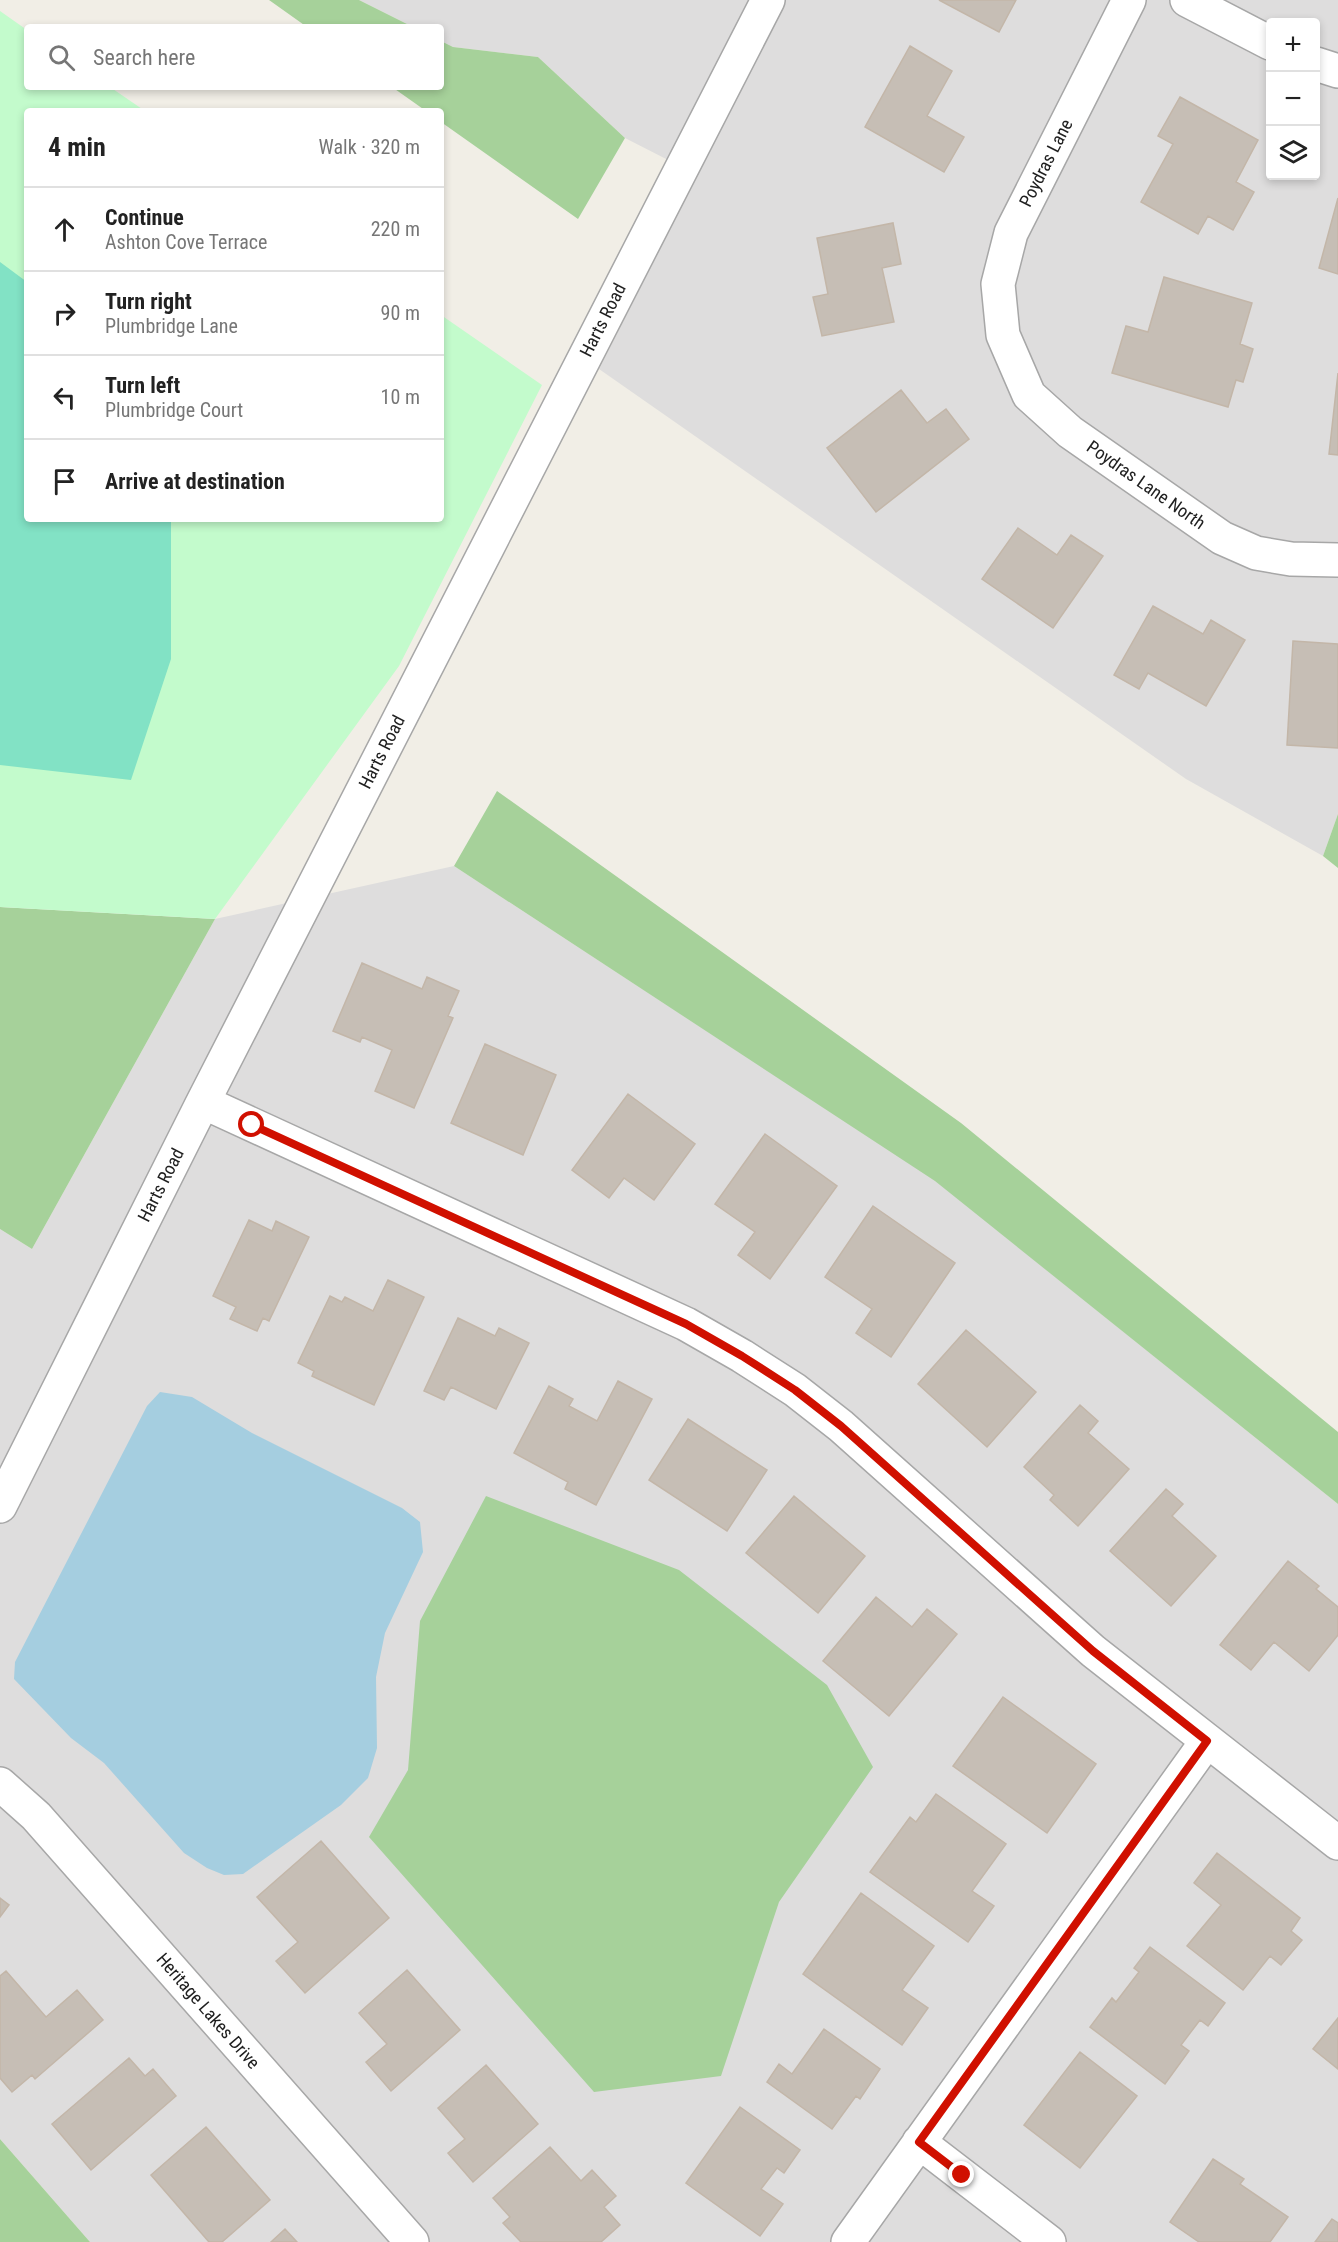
<!DOCTYPE html>
<html lang="en">
<head>
<meta charset="utf-8">
<style>
	body { margin:0; font-family:"Roboto Condensed",sans-serif; background:#f6f6f6; color:#222 }
	.controls { position:absolute; right:18px; top:18px; display:grid; overflow:hidden; border-radius:6px; box-shadow:0 3px 9px #0003 }
	.controls button { width:54px; height:54px; display:grid; place-items:center; padding:0; border:0; border-bottom:2px solid #e0e0e0; background:#fff; color:#222; font:30px sans-serif }
	.stop { position:absolute; width:18px; height:18px; margin:-14px; border:4px solid #d01000; border-radius:50%; background:#fff }
	.stop.end { background:#d01000; border-color:#fff; box-shadow:0 2px 6px #0008 }
	.list { margin:0; padding:0; list-style:none }
	h2 { display:flex; justify-content:space-between; align-items:center; height:78px; margin:0; padding:0 24px; font-size:26px }
	h2 small { font-size:20px; font-weight:400; color:#767676 }
	.list li { display:grid; grid-template-columns:39px 1fr auto; gap:18px; align-items:center; box-sizing:border-box; height:84px; padding:0 24px; border-top:2px solid #e0e0e0 }
	.list b { display:block; font-size:22px; white-space:nowrap }
	.list p { margin:0; font-size:20px; white-space:nowrap; color:#767676 }
	.list em { font-size:20px; font-style:normal; color:#767676 }
	.icon { flex:none; width:33px; height:33px; fill:none; stroke:currentColor; stroke-width:2; stroke-linecap:round; stroke-linejoin:round }
	.map { position:relative; flex:none; width:1338px; height:2242px; overflow:hidden }
	.search { position:absolute; background:#fff; box-shadow:0 3px 9px #0003; left:24px; top:24px; width:420px; height:66px; display:flex; align-items:center; gap:15px; box-sizing:border-box; padding:0 21px; border-radius:6px; color:#767676; font-size:22px }
	.panel { position:absolute; background:#fff; box-shadow:0 3px 9px #0003; left:24px; top:108px; width:420px; height:414px; border-radius:6px }
	.map>svg:first-child { display:block }
</style>
</head>
<body>
<div class="map">
<svg width="1338" height="2242" viewBox="0 0 1338 2242">
	<rect width="100%" height="100%" fill="#f1eee6"/>
	<path fill="#dedddd" fill-rule="evenodd" d="M359,0H753L672,162L625,138L538,57L453,47L441,41V27H413Z
		M786,0H1338V814L1323,856L1186,779L599,369ZM1270,22H1316V176H1270Z
		M454,866L936,1181L1338,1504V2242H90L0,2139V1229L32,1249L215,919Z"/>
	<path fill="#a6d19a" d="M269,0H359L413,27H307Z
		M441,41L453,47L538,57L625,138L578,219L441,122V111H426L392,87H441Z
		M497,791L961,1123L1338,1432V1504L935,1181L454,866Z
		M1338,814V868L1323,856Z
		M0,907L215,919L32,1249L0,1229Z
		M486,1496L679,1570L827,1685L873,1767L779,1902L721,2076L594,2092L369,1837L408,1770L420,1621Z
		M0,2139L90,2242H0Z"/>
	<path fill="#c3fbcc" d="M0,11L27,30V87H110L145,111H27V519H441V315L542,385L399,666L215,919L0,907Z"/>
	<path fill="#82e2c5" d="M0,262L27,282V519H171V659L131,780L0,765Z"/>
	<path fill="#a5cee0" d="M160,1392L192,1397L252,1433L402,1508L420,1522L423,1552L385,1633L376,1677L377,1748L368,1778L341,1805L243,1874L224,1875L207,1868L184,1853L104,1763L71,1738L14,1679L15,1662L147,1406Z"/>
	<path fill="#c6beb5" stroke="#c3b6a8" stroke-width="1.5" d="M939,0H1016L999,32Z
		M910,46L952,71L927,116L964,137L944,172L865,127Z
		M1180,97L1258,140L1236,182L1254,192L1233,230L1208,216L1198,234L1141,202L1173,144L1158,136Z
		M1338,198V274L1319,268Z
		M893,223L901,264L882,268L894,322L822,336L813,297L828,294L817,238Z
		M1164,277L1252,303L1240,344L1253,349L1243,382L1236,380L1228,407L1112,373L1126,326L1148,332Z
		M1338,373V455L1329,454Z
		M901,390L927,423L946,409L969,439L876,512L827,448Z
		M1018,528L1057,555L1071,535L1103,556L1053,628L982,579Z
		M1153,606L1203,634L1211,620L1245,640L1206,706L1148,673L1139,689L1114,675Z
		M1293,641L1338,644V748L1287,745Z
		M362,963L422,989L427,977L459,991L448,1016L453,1018L414,1108L375,1091L392,1050L362,1037L360,1042L333,1031Z
		M485,1044L556,1075L523,1155L451,1123Z
		M628,1094L695,1144L654,1200L624,1178L609,1198L572,1170Z
		M765,1134L837,1186L770,1279L738,1255L755,1232L715,1204Z
		M873,1206L955,1263L891,1357L856,1333L872,1309L825,1277Z
		M249,1220L272,1231L276,1221L309,1237L269,1321L263,1318L257,1331L230,1319L236,1307L213,1296Z
		M388,1280L424,1297L374,1405L312,1376L314,1371L298,1363L330,1296L342,1302L345,1297L373,1311Z
		M458,1318L495,1336L499,1328L529,1343L496,1409L451,1387L444,1400L424,1391Z
		M966,1330L1036,1392L987,1447L918,1384Z
		M618,1381L652,1399L596,1505L565,1489L568,1482L514,1453L549,1386L573,1399L569,1406L597,1421Z
		M1080,1405L1098,1421L1088,1433L1129,1469L1078,1526L1050,1500L1054,1495L1024,1467Z
		M688,1419L767,1470L727,1531L649,1480Z
		M1166,1489L1183,1504L1172,1516L1216,1556L1171,1606L1110,1551Z
		M794,1496L865,1556L818,1613L746,1553Z
		M1288,1561L1319,1586L1316,1589L1338,1607V1635L1309,1671L1274,1642L1251,1670L1220,1645Z
		M876,1597L912,1627L927,1609L957,1634L889,1716L823,1661Z
		M1003,1697L1096,1764L1047,1833L953,1766Z
		M936,1794L1006,1844L972,1891L994,1906L968,1942L870,1872L910,1817L916,1822Z
		M321,1841L389,1918L305,1993L276,1961L298,1942L257,1897Z
		M1217,1853L1300,1918L1291,1931L1302,1940L1281,1965L1270,1956L1243,1990L1187,1946L1221,1905L1194,1883Z
		M861,1893L934,1946L902,1990L928,2008L902,2045L803,1974Z
		M0,1898L9,1905L0,1917Z
		M1150,1947L1225,2003L1208,2026L1200,2020L1181,2045L1189,2051L1165,2084L1090,2027L1112,1998L1116,2002L1139,1972L1134,1968Z
		M407,1970L460,2030L391,2091L366,2062L387,2044L359,2013Z
		M6,1971L46,2017L77,1990L103,2020L35,2079L32,2075L12,2092L0,2078V1976Z
		M1338,2018V2069L1313,2049Z
		M824,2029L880,2069L860,2099L856,2096L832,2129L767,2082L779,2064L792,2074Z
		M1080,2052L1137,2096L1080,2168L1024,2125Z
		M129,2058L145,2076L153,2069L176,2096L91,2170L52,2124Z
		M486,2065L538,2124L473,2182L448,2153L465,2139L438,2108Z
		M740,2107L800,2150L784,2173L777,2168L761,2189L783,2204L760,2236L686,2183Z
		M206,2127L270,2200L222,2242H209L151,2175Z
		M550,2147L581,2181L592,2170L616,2196L604,2207L620,2225L601,2242H521L503,2223L510,2217L493,2198Z
		M1213,2159L1244,2179L1240,2184L1288,2217L1270,2242H1199L1170,2222Z
		M1332,2219L1338,2223V2242H1315Z
		M285,2229L297,2242H271Z"/>
	<g fill="none" stroke-linecap="round" stroke-linejoin="round">
		<g stroke="#a7a7a7" stroke-width="36">
			<path id="minor" d="M1129,0L1011,233L998,284L1003,335L1029,395L1070,432L1222,538L1256,553L1291,559L1338,560
				M1187,0L1270,43
				M1316,64L1338,71
				M203,1102L686,1324L742,1356L795,1390L841,1426L1093,1651L1338,1843
				M0,1506L203,1102L768,0
				M0,1784L36,1816L412,2242
				M919,2142L1049,2242
				M848,2242L1207,1741"/>
		</g>
		<use href="#minor" stroke="#fff" stroke-width="33"/>
	</g>
	<g fill="none" stroke-linecap="round" stroke-linejoin="round">
		<path stroke="#d01000" stroke-width="8" d="M252,1125L686,1324L742,1356L795,1390L841,1426L1093,1651L1207,1741L919,2142L962,2175"/>
	</g>
	<g text-anchor="middle" stroke-width="5" stroke-linejoin="round" paint-order="stroke">
		<g font-size="18" fill="#202020" stroke="#fff">
			<text transform="translate(1046 163) rotate(-63)" y="6">Poydras Lane</text>
			<text transform="translate(603 320) rotate(-63)" y="6">Harts Road</text>
			<text transform="translate(1146 485) rotate(35)" y="6">Poydras Lane North</text>
			<text transform="translate(382 752) rotate(-63)" y="6">Harts Road</text>
			<text transform="translate(161 1185) rotate(-63)" y="6">Harts Road</text>
			<text transform="translate(208 2011) rotate(49)" y="6">Heritage Lakes Drive</text>
		</g>
	</g>
</svg>
<div class="controls">
<button>+</button>
<button>−</button>
<button><svg class="icon" aria-label="layers" viewBox="0 0 24 24"><path d="M12 4l9 5-9 5-9-5zM3 14l9 5 9-5"/></svg></button>
</div>
<div class="stop" style="left:252px;top:1125px"></div>
<div class="stop end" style="left:962px;top:2175px"></div>
<div class="search"><svg class="icon" aria-label="search" viewBox="0 0 24 24"><circle cx="10" cy="10" r="6"/><path d="M15 15l6 6"/></svg>Search here</div>
<section class="panel">
<h2>4 min<small>Walk · 320 m</small></h2>
<ul class="list">
<li><svg class="icon" aria-label="ahead" viewBox="0 0 24 24"><path d="M12 20V5M6 11l6-6 6 6"/></svg><div><b>Continue</b><p>Ashton Cove Terrace</p></div><em>220 m</em></li>
<li><svg class="icon" aria-label="right" viewBox="0 0 24 24"><path d="M7 20v-9h11M14 6l5 5-5 5"/></svg><div><b>Turn right</b><p>Plumbridge Lane</p></div><em>90 m</em></li>
<li><svg class="icon" aria-label="left" viewBox="0 0 24 24"><path d="M17 20v-9H6M10 6l-5 5 5 5"/></svg><div><b>Turn left</b><p>Plumbridge Court</p></div><em>10 m</em></li>
<li><svg class="icon" aria-label="arrive" viewBox="0 0 24 24"><path d="M6 21V4h12l-3 4 3 4H6"/></svg><div><b>Arrive at destination</b></div></li>
</ul>
</section>
</div>
</body>
</html>
